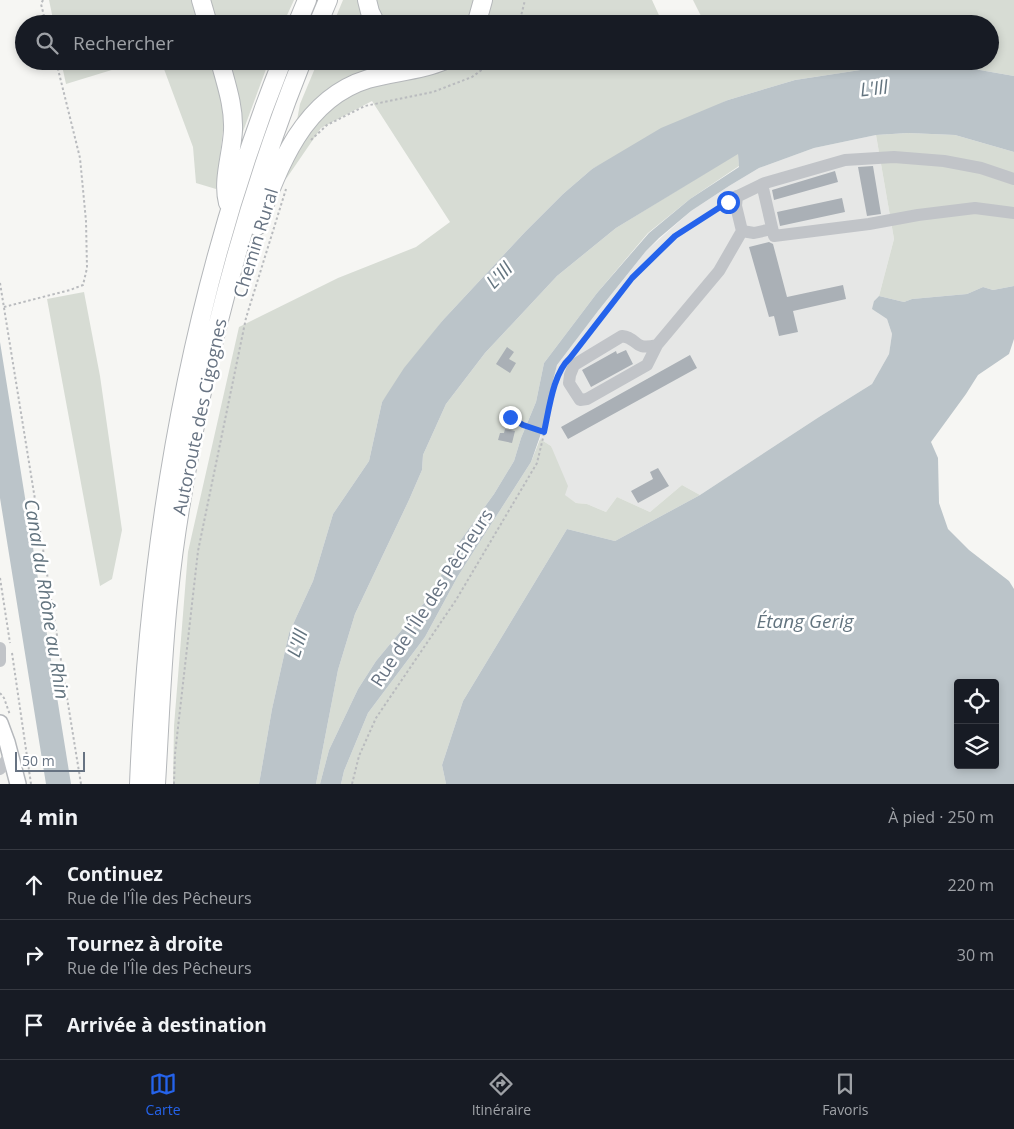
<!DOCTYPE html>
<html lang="fr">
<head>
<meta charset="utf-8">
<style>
	body { margin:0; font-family:"Open Sans",sans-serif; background:#242831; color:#f1f3f6 }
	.controls { position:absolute; right:15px; bottom:15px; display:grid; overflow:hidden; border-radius:5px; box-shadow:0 2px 8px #0003 }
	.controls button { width:45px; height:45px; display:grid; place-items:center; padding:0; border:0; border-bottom:1px solid #363941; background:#171b24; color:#f1f3f6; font:25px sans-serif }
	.scale { position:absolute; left:15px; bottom:12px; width:70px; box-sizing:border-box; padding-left:5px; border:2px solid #677382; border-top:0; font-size:14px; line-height:18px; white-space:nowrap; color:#677382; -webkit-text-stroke:4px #fff; paint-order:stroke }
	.stop { position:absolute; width:15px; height:15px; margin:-11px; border:4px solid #2563eb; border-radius:50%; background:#fff }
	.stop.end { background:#2563eb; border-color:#fff; box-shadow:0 1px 5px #0008 }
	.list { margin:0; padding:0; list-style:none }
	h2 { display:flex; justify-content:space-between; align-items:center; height:65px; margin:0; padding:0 20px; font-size:21px }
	h2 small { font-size:16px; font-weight:400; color:#9ea1a6 }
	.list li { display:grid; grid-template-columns:32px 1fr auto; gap:15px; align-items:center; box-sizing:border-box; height:70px; padding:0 20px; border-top:1px solid #363941 }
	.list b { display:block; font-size:19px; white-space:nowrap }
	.list p { margin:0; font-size:16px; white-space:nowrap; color:#9ea1a6 }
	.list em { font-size:16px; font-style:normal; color:#9ea1a6 }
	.icon { flex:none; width:28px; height:28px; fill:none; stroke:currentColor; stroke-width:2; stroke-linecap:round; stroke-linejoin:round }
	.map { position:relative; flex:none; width:1014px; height:784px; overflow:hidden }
	.search { position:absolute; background:#171b24; box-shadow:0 2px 8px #0003; left:15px; right:15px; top:15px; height:55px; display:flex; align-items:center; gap:12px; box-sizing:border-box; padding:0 18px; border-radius:28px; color:#9ea1a6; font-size:19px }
	.sheet { height:275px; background:#171b24 }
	nav { display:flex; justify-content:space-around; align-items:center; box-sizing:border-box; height:70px; border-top:1px solid #363941; background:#171b24; font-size:14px; color:#9ea1a6 }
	nav a { display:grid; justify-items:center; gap:2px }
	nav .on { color:#2563eb }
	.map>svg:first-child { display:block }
</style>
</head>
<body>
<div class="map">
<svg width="1014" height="784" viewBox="0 0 1014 784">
	<rect width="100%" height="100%" fill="#f6f6f3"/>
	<path fill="#e6e7e6" d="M876,135L894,239L879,296L874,301L878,313L887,319L892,334L889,354L872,384L819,417L700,495L682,485L650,512L617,497L606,512L587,504L576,503L564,495L551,446L540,439L557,365L598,311L646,251L691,211L729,186L759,168L814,148Z"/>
	<path fill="#d7dcd4" d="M49,0H194L201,24H54Z
		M208,0H294L283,24H215Z
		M343,0H652L663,24H333Z
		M693,0H1014V76L957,66L906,63L795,80L728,100L592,169L563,194L525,232L443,320L382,402L369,461L333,514L313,581L289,633L272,709L259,784H173L174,726L188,552L239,327L338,278L416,247L450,222L372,101L321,128L286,179L300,104L318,61H990V24H705Z
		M61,61H141L66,84Z
		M161,61H213L226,105L216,189L196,183L193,147Z
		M226,61H269L238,145Z
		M908,133L955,135L1014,152V286L993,290L983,287L967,294L912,299L904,302L879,296L894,239L876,135Z
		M738,153L739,166L690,199L648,233L597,293L544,363L536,402L521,438L514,461L494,494L460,541L429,597L376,661L358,689L329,750L320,784H316L338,670L355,614L409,500L422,470L423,455L446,404L485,353L557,276L616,228Z
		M84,292L100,376L122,530L112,579L100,586L47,299Z
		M540,439L551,446L568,486L565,495L576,503L587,504L606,512L617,497L650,512L682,485L700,495L615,541L567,529L463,701L442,765L446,784H341L344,771L368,713L425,637L458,576L531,462Z"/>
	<path fill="#bbc4c9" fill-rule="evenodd" d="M906,63L957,66L1014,76V152L955,135L908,133L876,135L814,148L759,168L729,186L691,211L659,238L646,251L598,311L557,365L550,393L544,425L531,462L458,576L425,637L368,713L344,771L341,784H320L329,750L358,689L376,661L429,597L460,541L494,494L514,461L521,438L536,402L544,363L597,293L649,233L690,199L739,167L738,154L616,228L557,276L485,353L446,404L423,455L422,470L409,500L355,614L338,670L316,784H259L272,709L289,633L313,581L333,514L369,461L382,402L404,368L443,320L525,232L563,194L592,169L661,128L728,100L795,80Z
		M1014,286V339L1009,354L978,375L966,394L931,442L938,458L939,503L948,529L969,550L1009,581L1014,589V784H446L442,765L463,701L567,529L615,541L700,495L819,417L872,384L889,354L892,334L887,319L872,309L874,301L879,296L904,302L912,299L967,294L983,287L993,290ZM958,683H995V765H958Z
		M0,342L71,784H46L0,498Z"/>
	<path fill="#aab0b6" d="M873,166L881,214L867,216L858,167Z
		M835,171L838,182L774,200L772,190Z
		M842,198L845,212L780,226L777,212Z
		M769,242L773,244L787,297L843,285L846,299L793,311L798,332L779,336L774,316L769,317L749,247Z
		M507,347L514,352L509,359L516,363L510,373L496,364Z
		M626,350L633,364L591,387L582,370L616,351L617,354Z
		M690,355L697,368L568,439L561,427Z
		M505,429L515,431L512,443L498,440L500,433H504Z
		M658,468L669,486L638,503L631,491L653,479L650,472Z"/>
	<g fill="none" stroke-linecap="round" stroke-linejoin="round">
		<g stroke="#b5b8bc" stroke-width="18">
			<path id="major" d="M0,723L7,742L18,784"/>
		</g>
		<g stroke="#b4b7ba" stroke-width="20">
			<path id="highway" d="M201,0L208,24
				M367,0L370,12L376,24
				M297,24L307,0
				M318,24L328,0
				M475,24L478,18L483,0
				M220,61C226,84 234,106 233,130C232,154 222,180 228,203
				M257,226C278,168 302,99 368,79C392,72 419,71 443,61
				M139,784C149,538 190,291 282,61
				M156,784C160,720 162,655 169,592C175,528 187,464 200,401C225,286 258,171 302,61"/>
		</g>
		<path stroke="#b9bbbe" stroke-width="2" stroke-dasharray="2.5 2.5" stroke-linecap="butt" d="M43,0L41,4L46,24
			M519,24L525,0
			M311,140L327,125L365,106L433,92L472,77L494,61
			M0,283L81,784
			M4,307L70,290L83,285L87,268L86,221L80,158L56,61
			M575,351L632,278L675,235L721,206
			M509,417L523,425L544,432
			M0,578L10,643
			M12,653L31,784
			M0,693L4,698L10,715
			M174,784L175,754L198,551L246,318L286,189
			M352,784L359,756L376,718L456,600L537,463L558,375"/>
		<path stroke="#c1c4c8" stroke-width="12" d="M762,184L774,236L869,224L918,215L975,208L1014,213
			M730,200L765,183L845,160L894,157L944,161L981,168L1014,179
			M742,231L754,233L772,229
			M657,345L647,365L587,399L580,400L569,383L570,375L574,365L622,336C639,338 632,351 657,345L719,271L742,231L736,206L737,196
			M0,648V661
			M0,769L11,754"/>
		<use href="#major" stroke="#fff" stroke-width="15"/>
		<use href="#highway" stroke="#fff" stroke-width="18"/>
	</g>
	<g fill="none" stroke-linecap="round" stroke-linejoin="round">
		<path stroke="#2563eb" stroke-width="6" d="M510,417L523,425L544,432C549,410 553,373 570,358L632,278L675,236L728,202"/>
	</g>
	<g text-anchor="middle" stroke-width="5" stroke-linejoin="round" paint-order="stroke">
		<g font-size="18" fill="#677382" stroke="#fff">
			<text transform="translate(256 243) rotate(-73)" y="6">Chemin Rural</text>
			<text transform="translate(200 417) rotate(-78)" y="6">Autoroute des Cigognes</text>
			<text transform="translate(432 598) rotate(-57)" y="6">Rue de l'Île des Pêcheurs</text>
		</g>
		<g font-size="19" font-style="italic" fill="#63747f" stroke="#fff">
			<text transform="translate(874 88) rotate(-6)" y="7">L'Ill</text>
			<text transform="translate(499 275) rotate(-45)" y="7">L'Ill</text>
			<text transform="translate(47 599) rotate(81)" y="7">Canal du Rhône au Rhin</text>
			<text x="805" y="628">Étang Gerig</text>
			<text transform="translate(297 643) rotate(-72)" y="7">L'Ill</text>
		</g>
	</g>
</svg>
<div class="controls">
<button><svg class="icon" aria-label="locate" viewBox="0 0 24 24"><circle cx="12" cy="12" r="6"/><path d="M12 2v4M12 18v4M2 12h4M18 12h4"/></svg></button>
<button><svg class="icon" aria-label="layers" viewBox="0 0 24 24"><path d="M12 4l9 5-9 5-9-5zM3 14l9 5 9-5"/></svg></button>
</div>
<div class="scale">50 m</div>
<div class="stop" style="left:728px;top:202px"></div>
<div class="stop end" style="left:510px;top:417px"></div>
<div class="search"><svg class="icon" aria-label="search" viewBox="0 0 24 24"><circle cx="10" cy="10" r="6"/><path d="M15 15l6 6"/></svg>Rechercher</div>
</div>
<section class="sheet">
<h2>4 min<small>À pied · 250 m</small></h2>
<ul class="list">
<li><svg class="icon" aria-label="ahead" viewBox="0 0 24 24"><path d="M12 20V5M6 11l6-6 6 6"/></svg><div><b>Continuez</b><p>Rue de l'Île des Pêcheurs</p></div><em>220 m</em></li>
<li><svg class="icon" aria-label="right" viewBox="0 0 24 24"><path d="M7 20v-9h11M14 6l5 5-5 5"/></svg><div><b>Tournez à droite</b><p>Rue de l'Île des Pêcheurs</p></div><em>30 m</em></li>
<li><svg class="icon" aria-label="arrive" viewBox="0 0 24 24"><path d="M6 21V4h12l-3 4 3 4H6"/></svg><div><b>Arrivée à destination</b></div></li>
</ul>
</section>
<nav>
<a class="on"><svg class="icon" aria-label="map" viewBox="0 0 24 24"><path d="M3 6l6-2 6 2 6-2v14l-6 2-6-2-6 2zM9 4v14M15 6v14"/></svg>Carte</a>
<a><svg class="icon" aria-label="directions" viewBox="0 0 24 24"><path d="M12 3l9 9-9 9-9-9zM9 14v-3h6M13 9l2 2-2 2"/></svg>Itinéraire</a>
<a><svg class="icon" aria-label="saved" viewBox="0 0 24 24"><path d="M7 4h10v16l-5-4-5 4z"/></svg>Favoris</a>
</nav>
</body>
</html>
